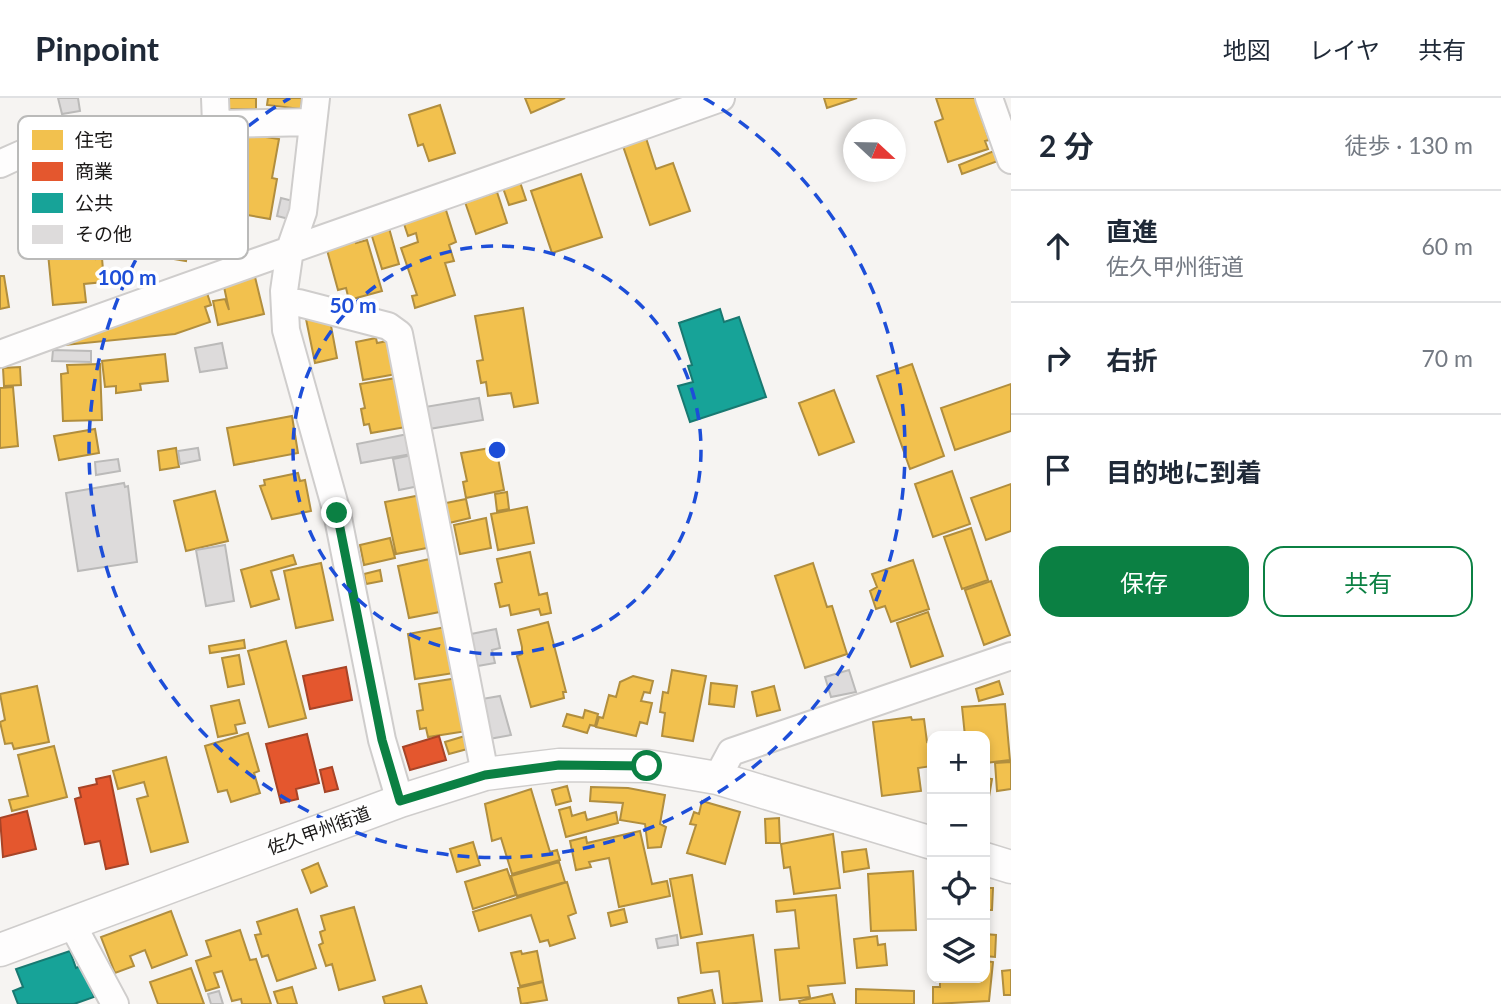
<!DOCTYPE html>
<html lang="ja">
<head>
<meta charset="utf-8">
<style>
	body { margin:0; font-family:Lato,"Noto Sans JP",sans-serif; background:#f2f2f3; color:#1f2937 }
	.controls { position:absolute; right:21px; bottom:21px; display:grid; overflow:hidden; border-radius:14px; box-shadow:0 4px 10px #0003 }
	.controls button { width:63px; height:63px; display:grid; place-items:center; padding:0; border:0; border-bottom:2px solid #e0e1e3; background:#fff; color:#1f2937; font:35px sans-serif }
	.compass { position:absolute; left:843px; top:21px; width:63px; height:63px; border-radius:50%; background:#fff; box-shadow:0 4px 10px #0003; rotate:112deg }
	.stop { position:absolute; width:21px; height:21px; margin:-16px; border:5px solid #0b8043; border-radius:50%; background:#fff }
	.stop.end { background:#0b8043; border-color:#fff; box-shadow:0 2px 7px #0008 }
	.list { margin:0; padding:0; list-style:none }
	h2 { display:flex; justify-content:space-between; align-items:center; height:91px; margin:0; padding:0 28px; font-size:30px }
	h2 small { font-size:23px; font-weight:400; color:#747a83 }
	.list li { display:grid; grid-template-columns:46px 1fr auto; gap:21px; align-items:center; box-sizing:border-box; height:112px; padding:0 28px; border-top:2px solid #e0e1e3 }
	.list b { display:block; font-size:26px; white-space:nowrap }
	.list p { margin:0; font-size:23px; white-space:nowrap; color:#747a83 }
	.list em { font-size:23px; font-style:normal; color:#747a83 }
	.actions { display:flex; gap:14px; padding:21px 28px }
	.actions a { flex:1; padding:16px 0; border:2px solid #0b8043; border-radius:21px; text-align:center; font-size:24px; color:#0b8043 }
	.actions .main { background:#0b8043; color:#fff }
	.icon { flex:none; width:38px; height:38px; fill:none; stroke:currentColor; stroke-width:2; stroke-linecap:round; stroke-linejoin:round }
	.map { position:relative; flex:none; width:1011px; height:906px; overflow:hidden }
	header { display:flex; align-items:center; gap:42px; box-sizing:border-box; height:98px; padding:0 35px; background:#fff; border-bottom:2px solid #e0e1e3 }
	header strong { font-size:33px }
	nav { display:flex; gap:38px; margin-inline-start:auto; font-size:24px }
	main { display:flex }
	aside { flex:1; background:#fff }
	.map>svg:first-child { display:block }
</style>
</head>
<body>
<header>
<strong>Pinpoint</strong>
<nav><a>地図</a><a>レイヤ</a><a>共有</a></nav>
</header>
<main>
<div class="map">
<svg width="1011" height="906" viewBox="0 0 1011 906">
	<rect width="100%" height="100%" fill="#f6f4f2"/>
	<path fill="#f2c14e" stroke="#b18e3e" stroke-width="2" d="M229,0H256V11H229Z
		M268,0H302L301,11L267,7Z
		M525,0H565L531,15Z
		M824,0H857L827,10Z
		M936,0H975L989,42L985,43L988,51L948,64L935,24L943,21Z
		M440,7L455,55L429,63L423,46L418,48L409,17Z
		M266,32L265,39L279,41L272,80L277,81L270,121L236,115L231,147L217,144L215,154L190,149L202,88L224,92L234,33Z
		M646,40L656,71L673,65L690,113L650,127L623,48Z
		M994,53L998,63L962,76L959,67Z
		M581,76L602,139L552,155L531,93Z
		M519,81L526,102L509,107L502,87Z
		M497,94L507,125L476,136L465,104Z
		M153,100L195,108L186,163L156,158L158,150L145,148Z
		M445,109L456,144L449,147L454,163L445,165L455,197L415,210L412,198L417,197L401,150L418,144L416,135L408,138L403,123Z
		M77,111V118H85L86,134L93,133L96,161L102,160L104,184L84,186L86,204L53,207L44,114Z
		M389,130L399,166L382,171L371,135Z
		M355,142L356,145L367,142L382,193L349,202L346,190L338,192L327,152Z
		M0,178H4L9,209L0,211Z
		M255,179L264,216L218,227L213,203L225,201L229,212L224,189L228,188L227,184Z
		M206,192L211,207L205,209L210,224L175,236L65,247L63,240Z
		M523,210L538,305L514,309L511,295L488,298L486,284L481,285L477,263L483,262L475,218Z
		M329,217L337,260L315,265L306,221Z
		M376,240L377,245L393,242L402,275L363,282L356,244Z
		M165,256L168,283L140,286L141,292L116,295V288L105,289L102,263Z
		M100,266L102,322L63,323L61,276L68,275L67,267Z
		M912,266L944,358L910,371L877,278Z
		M20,269L21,287L4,288L3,270Z
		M396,280L406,329L371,335L369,326L364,327L361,311L365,310L360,286Z
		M1011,286V333L955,352L941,310Z
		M13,289L18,348L0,350V290Z
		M834,292L854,344L819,357L799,305Z
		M292,318L298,355L234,367L227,330Z
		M95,331L99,355L59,362L54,338Z
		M496,349L504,392L466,400L463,384L467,383L461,355Z
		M176,350L179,369L160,372L158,353Z
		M952,373L970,426L933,439L915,386Z
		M298,375L300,383L305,382L311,413L272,421L260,388L265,387L264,382Z
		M1011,386V433L986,442L971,400Z
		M215,393L228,443L186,453L174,403Z
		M507,394L509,411L497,413L495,396Z
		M421,397L432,449L396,456L385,404Z
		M466,401L470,420L445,426L441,406Z
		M527,409L534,445L498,452L491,416Z
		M486,420L491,450L460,456L454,427Z
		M971,430L988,482L962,491L944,439Z
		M390,440L395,460L364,467L360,447Z
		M530,454L539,497L547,495L551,515L541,517L539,511L511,517L509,507L500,509L495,486L502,484L497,461Z
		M293,457L296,466L271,473L279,501L251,509L241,472Z
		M434,460L445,513L409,520L398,468Z
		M913,462L929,511L891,524L885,508L876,511L870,493L877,489L872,476Z
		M321,465L333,522L296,530L284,473Z
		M813,465L827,509L832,508L847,556L805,570L775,478Z
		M380,472L382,483L366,486L364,476Z
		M991,483L1010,537L984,547L965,492Z
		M928,514L943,558L911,569L897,525Z
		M548,524L566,594H563L564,600L531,609L517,558L522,556V549L518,532Z
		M446,529L454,575L415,581L408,536Z
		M244,542L245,550L210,555L209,548Z
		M286,543L306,620L269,629L248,553Z
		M239,557L244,586L228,589L222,560Z
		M672,572L706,578L693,643L662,638L665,615L660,614L663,594L668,595Z
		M633,578L653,583L650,595L644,594L641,603L652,605L647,626L640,624L636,638L596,629L599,619L603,620L609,597L616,599L620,584Z
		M458,580L467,633L428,639L426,630L420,631L417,613L423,612L419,586Z
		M999,583L1003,596L979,603L976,591Z
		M711,585L737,588L734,609L709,606Z
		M37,588L49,644L14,651L12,645L5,646L0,624L5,622L0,596Z
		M774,588L780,612L757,618L752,594Z
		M239,602L245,625L235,627L237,635L218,639L211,608Z
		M1005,606L1010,662L985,665V638H965L962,609Z
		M585,612L598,616L595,628L590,627L587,635L563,628L567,616L583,620Z
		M911,619L912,622L924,621L927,644L932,643V668L918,670L921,693L882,698L873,624Z
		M248,635L259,673L254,675L260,695L231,704L227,692L218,694L205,648Z
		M468,637L471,650L449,656L445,644Z
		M54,648L67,699L12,713L9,702L28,698L18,657Z
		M166,659L188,744L151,754L137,701L148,698L144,684L118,691L113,673Z
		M1011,664V691L997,693L995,665Z
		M985,680L992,681L985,722Z
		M567,688L571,703L556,707L552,692Z
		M591,689L628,690L665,697L660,726L666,729L661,749L648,750L645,726L620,722L623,705L590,703Z
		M531,691L550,754L557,752L560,762L512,776L501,740L492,743L485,706Z
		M702,703L740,714L725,766L687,755L696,727L690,726L694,714L699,716Z
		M570,709L572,718L585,714L587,722L616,714L618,725L566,739L559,712Z
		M779,720L780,745H766L765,721Z
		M640,733L652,786L667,783L670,798L619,809L609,760L589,764L591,769L576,772L570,743L586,739L587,745Z
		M833,736L840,790L794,796L790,769L784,770L781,746Z
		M473,744L480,767L457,774L450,751Z
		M866,751L869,770L844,774L842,754Z
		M559,764L565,784L517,798L511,778Z
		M318,765L327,788L311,795L302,772Z
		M507,771L516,797L473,811L465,784Z
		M913,773L916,832L871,833L868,776Z
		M692,777L702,836L681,840L670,781Z
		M567,784L576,815L568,818L575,840L550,848L548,842L540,844L531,817L479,833L473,814Z
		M985,790H993L992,812H985Z
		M836,797L845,885L808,888L810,899L780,902L775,852L799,850L795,812L777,814L776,803Z
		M354,809L375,882L339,892L332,866L326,868L319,847L323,845L320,834L325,832L321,818Z
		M297,811L316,870L277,883L268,857L262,859L255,837L261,836L257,824Z
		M624,811L627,824L611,828L608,815Z
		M171,813L187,857L152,870L145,852L130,858L134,868L115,875L101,839Z
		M240,832L250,862L256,861L271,906H242L241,901L232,903L222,873L214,875L219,889L206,893L196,863L211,858L206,843Z
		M985,836L996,837L995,859L985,858Z
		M753,837L762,903L723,906L719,873L701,875L697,845Z
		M877,838L878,847L885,846L887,867L857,870L854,841Z
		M521,853L522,856L537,853L543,883L520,888L511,855Z
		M985,863L993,864L989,903L933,906V889H940V880H985Z
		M191,870L204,906H158L150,884Z
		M1011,872V897H1004L1002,873Z
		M543,884L547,902L521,906L518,890Z
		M421,888L427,906H385L383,899Z
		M292,889L297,906H278L274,894Z
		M856,891L914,893V906H856Z
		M712,892L715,906H679L678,900Z
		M832,896L835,906H800L799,903Z"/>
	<path fill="#e4572e" stroke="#a74427" stroke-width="2" d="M346,569L352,602L310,611L303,578Z
		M307,636L319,685L296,691L298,701L281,705L266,646Z
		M439,638L446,662L410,672L403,649Z
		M332,669L338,691L325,694L320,672Z
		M110,678L128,766L106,771L100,743L85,746L75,701L81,699L79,690L97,686L96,681Z
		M27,713L36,751L3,759L0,720Z"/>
	<path fill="#17a398" stroke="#187971" stroke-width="2" d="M720,211L724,224L739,219L766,299L690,324L678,288L693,284L688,268L692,267L679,225Z
		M70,853L76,870L83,867L94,899L74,906H18L13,893L23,889L16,871Z"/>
	<path fill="#dddbdb" stroke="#bbbab9" stroke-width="2" d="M58,0H78L80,13L62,16Z
		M281,100L293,103L289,121L277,118Z
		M222,245L227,270L200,274L195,250Z
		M53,252L91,253V264L52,263Z
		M479,300L483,322L429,331L425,309Z
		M413,335L417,355L361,365L357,346Z
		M198,350L200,362L180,366L178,353Z
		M417,356L424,387L399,392L393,361Z
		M118,361L120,373L96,377L95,364Z
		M124,385L125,389L128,388L137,464L78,473L66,395Z
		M225,447L234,503L206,508L196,452Z
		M496,531L500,550L492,552L495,565L472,569L466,537Z
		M849,572L856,594L831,599L825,579Z
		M500,598L511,637L489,641L482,601Z
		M677,837L678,847L658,850L656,841Z
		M219,893L223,906H211L208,896Z"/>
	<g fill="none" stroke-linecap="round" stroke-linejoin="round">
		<g stroke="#cfcdcc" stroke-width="30">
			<path id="minor" d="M215,0L216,26
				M316,0L303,114L290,151L284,193L286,232L337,415L382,642L400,703
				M989,0L1011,62
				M0,66C24,54 56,42 82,39C118,35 186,46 216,26L313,24
				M285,206L299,205L388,228L399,236L485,676
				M0,256C239,168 481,86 721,0
				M717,680L731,654L1011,558
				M72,826L115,906"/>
		</g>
		<g stroke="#cfcdcc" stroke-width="35">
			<path id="tertiary" d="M985,761L1011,769
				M0,852L400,703L485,676L559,667L647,668L717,680L932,745"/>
		</g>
		<use href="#minor" stroke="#fefdfd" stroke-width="26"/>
		<use href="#tertiary" stroke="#fefdfd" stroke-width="32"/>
	</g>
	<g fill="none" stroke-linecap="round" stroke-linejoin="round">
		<path stroke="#0b8043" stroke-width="9" d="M337,415L382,642L400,703L485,677L559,667L647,668"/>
	</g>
	<g fill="none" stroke="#1d4ed8" stroke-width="3.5" stroke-dasharray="12 9">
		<circle cx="497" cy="352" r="204"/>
		<path d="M704 0A408 408 0 1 1 290 0"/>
	</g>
	<g text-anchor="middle" stroke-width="7" stroke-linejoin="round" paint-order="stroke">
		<g font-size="18" fill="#1a1817" stroke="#fff">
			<text transform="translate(319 733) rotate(-20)" y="6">佐久甲州街道</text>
		</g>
	</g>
	<rect x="18" y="18" width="230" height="143" rx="10" fill="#fff" stroke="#babab9" stroke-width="2"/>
	<rect x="32" y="32" width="31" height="20" fill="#f2c14e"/>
	<rect x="32" y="64" width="31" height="19" fill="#e4572e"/>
	<rect x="32" y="95" width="31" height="20" fill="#17a398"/>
	<rect x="32" y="127" width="31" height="19" fill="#dddbdb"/>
	<g font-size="19" fill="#1a1817">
		<text x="75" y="49">住宅</text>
		<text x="75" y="80">商業</text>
		<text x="75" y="112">公共</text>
		<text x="75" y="143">その他</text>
	</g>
	<circle cx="497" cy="352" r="10" fill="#1d4ed8" stroke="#fff" stroke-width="3.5"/>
	<g font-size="21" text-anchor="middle" font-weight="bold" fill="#1d4ed8" stroke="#fff" stroke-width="7" stroke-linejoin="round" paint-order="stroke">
		<text x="127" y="187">100 m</text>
		<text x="353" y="215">50 m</text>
	</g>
</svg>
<div class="controls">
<button>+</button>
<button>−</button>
<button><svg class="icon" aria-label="locate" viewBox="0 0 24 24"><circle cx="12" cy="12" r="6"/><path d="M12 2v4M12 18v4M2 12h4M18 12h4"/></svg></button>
<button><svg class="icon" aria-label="layers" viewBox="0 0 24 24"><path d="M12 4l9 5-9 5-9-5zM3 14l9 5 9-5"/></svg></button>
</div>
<svg class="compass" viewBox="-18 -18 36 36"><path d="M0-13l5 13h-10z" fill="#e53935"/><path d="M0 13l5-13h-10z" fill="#747a83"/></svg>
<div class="stop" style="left:647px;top:668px"></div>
<div class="stop end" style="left:337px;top:415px"></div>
</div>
<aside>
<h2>2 分<small>徒歩 · 130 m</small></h2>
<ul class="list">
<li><svg class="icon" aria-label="ahead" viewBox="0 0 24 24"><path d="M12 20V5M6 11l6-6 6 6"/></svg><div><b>直進</b><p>佐久甲州街道</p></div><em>60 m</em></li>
<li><svg class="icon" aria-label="right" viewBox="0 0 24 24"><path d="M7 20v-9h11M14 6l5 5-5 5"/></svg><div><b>右折</b></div><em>70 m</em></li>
<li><svg class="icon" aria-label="arrive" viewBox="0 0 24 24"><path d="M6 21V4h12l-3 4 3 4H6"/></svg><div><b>目的地に到着</b></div></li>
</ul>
<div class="actions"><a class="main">保存</a><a>共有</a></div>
</aside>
</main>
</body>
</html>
